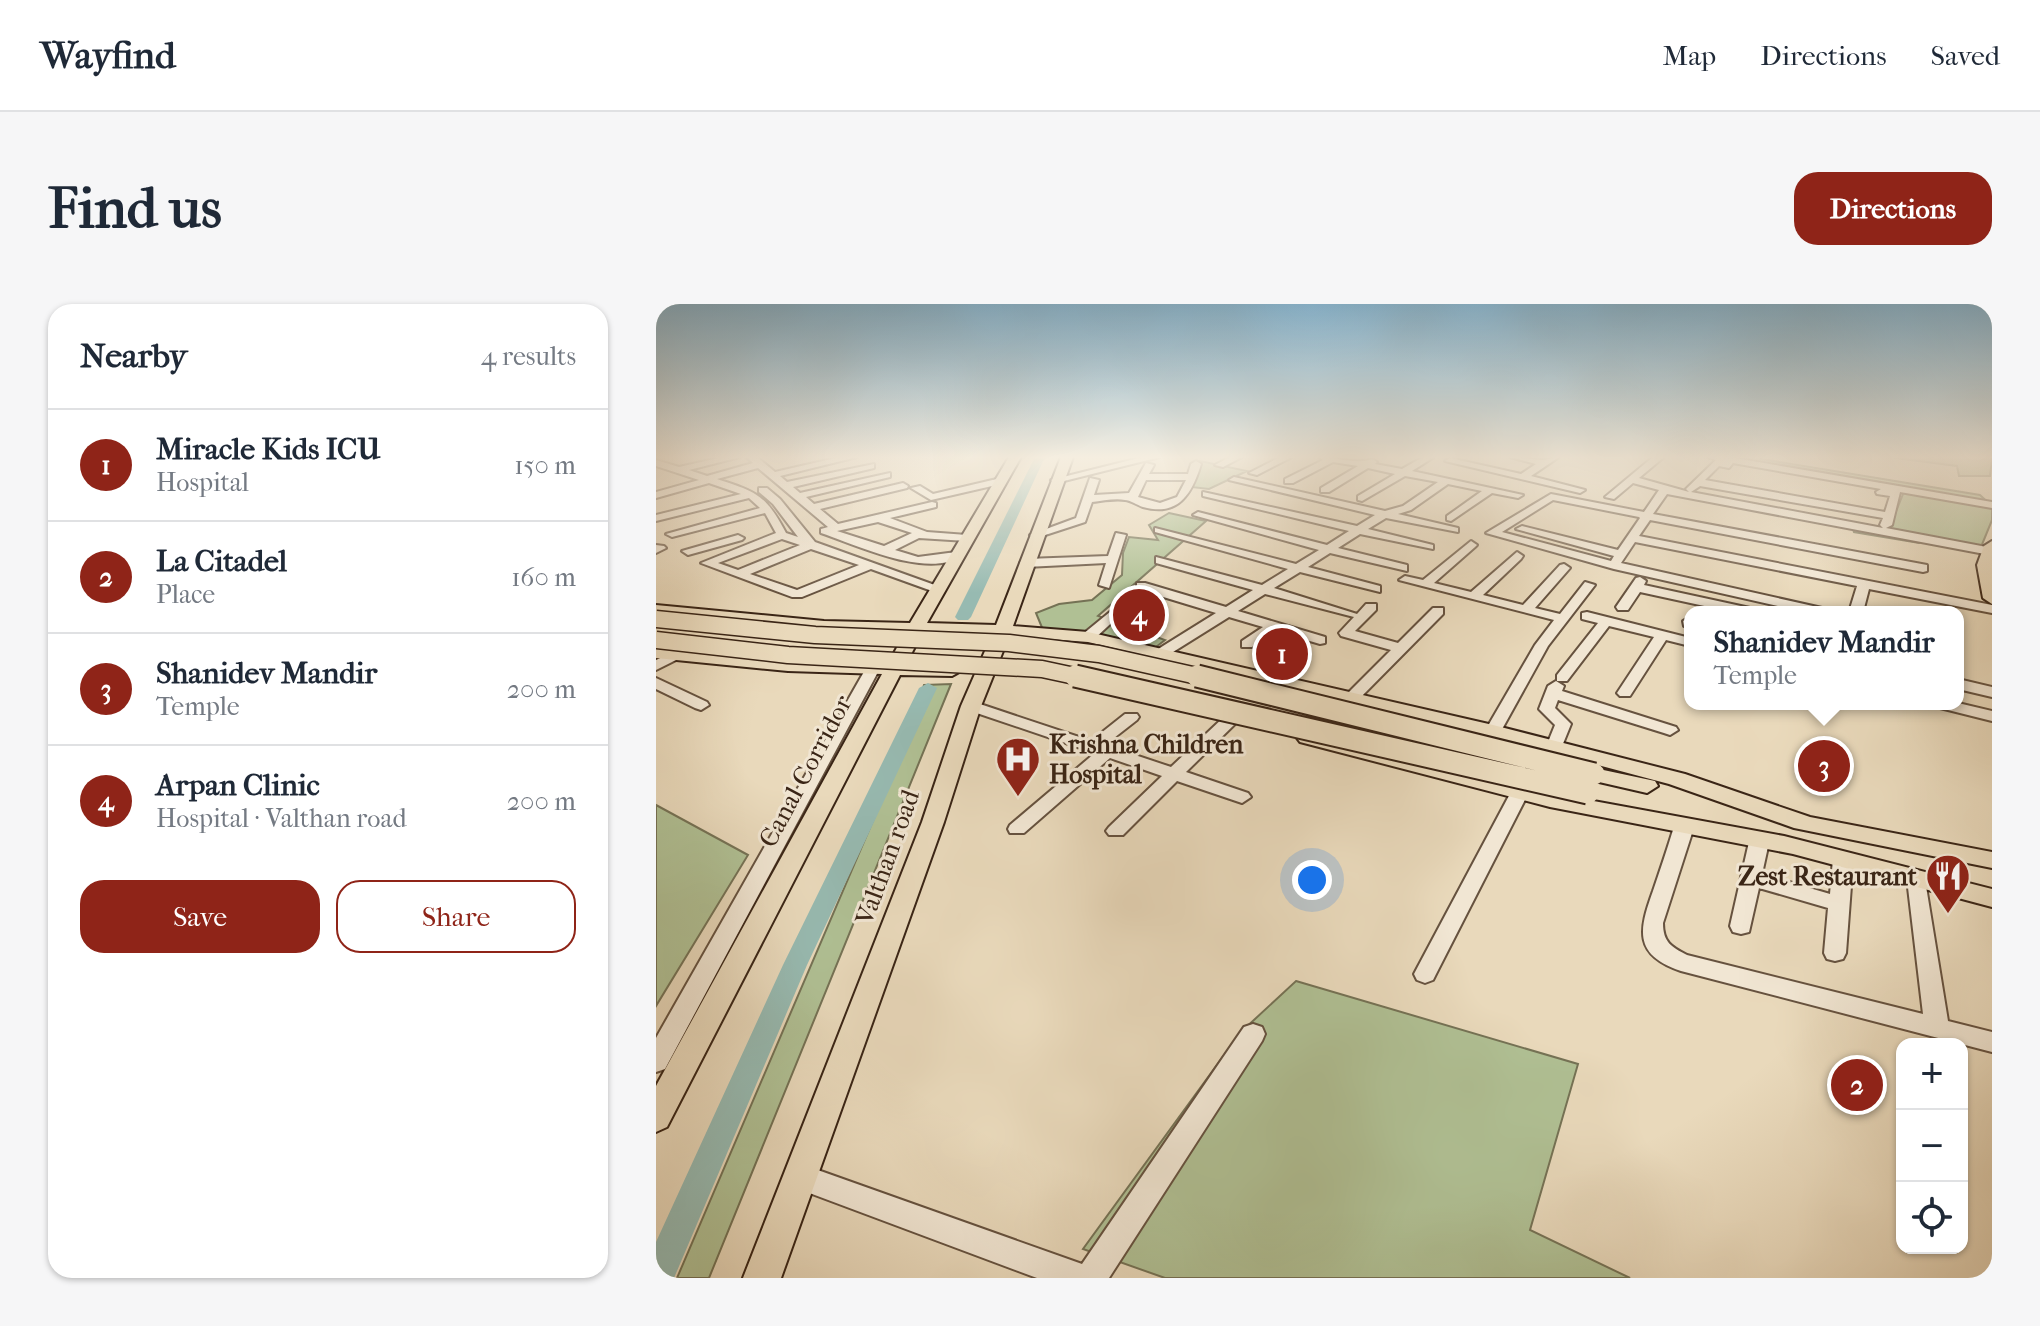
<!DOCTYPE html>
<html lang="en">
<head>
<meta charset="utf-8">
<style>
	body { margin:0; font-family:"IM FELL French Canon",serif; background:#f6f6f7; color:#1f2937 }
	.controls { position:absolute; right:24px; bottom:24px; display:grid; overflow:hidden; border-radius:16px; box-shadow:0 2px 6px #0004 }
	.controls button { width:72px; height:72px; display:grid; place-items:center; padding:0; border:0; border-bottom:2px solid #e0e1e3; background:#fff; color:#1f2937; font:40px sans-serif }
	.you { position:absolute; left:656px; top:576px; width:28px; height:28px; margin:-20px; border:6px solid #fff; border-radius:50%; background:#1a73e8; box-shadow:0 0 0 12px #1a73e833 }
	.badge { display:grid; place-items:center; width:52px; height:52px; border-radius:50%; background:#8f2418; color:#fff; font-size:26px; font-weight:700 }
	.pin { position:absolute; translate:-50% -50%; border:4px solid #fff; box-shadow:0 2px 8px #0006 }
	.popup { position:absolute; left:1028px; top:302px; width:280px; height:104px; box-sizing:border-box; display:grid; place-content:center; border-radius:16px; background:#fff; filter:drop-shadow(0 2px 6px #0005); font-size:26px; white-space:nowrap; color:#747a83 }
	.popup b { font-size:30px; color:#1f2937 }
	.popup::after { content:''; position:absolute; left:50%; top:100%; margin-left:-16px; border:16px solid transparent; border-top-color:#fff }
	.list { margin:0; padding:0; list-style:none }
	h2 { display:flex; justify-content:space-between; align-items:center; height:104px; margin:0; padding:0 32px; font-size:34px }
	h2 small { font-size:26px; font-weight:400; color:#747a83 }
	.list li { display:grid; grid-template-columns:52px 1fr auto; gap:24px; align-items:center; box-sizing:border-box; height:112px; padding:0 32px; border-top:2px solid #e0e1e3 }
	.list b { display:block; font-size:30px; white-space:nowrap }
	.list p { margin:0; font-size:26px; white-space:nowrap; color:#747a83 }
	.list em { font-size:26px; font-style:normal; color:#747a83 }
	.actions { display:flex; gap:16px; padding:24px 32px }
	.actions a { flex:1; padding:18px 0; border:2px solid #8f2418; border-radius:24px; text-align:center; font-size:28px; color:#8f2418 }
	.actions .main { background:#8f2418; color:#fff }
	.icon { flex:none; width:44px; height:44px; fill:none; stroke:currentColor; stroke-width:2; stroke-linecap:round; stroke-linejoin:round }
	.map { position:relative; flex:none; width:1336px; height:974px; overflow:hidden; border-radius:24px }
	header { display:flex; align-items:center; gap:48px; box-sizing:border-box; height:112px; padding:0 40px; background:#fff; border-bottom:2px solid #e0e1e3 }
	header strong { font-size:38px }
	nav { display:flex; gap:44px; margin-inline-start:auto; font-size:28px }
	.intro { display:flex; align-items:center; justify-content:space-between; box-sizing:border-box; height:192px; padding:0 48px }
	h1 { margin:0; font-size:56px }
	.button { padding:20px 36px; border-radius:24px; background:#8f2418; color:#fff; font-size:28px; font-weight:700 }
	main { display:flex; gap:48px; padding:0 48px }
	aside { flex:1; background:#fff; border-radius:24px; box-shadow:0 2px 6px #0004 }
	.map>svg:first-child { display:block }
</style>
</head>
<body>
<header>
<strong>Wayfind</strong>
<nav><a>Map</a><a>Directions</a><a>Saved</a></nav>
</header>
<div class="intro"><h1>Find us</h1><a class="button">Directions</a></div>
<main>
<aside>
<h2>Nearby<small>4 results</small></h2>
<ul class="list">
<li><span class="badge">1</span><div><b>Miracle Kids ICU</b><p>Hospital</p></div><em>150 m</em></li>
<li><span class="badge">2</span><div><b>La Citadel</b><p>Place</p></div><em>160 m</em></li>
<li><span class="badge">3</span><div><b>Shanidev Mandir</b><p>Temple</p></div><em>200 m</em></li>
<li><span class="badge">4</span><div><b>Arpan Clinic</b><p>Hospital · Valthan road</p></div><em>200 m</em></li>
</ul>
<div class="actions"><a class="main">Save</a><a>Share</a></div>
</aside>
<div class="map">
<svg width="1336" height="974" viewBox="0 0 1336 974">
	<rect width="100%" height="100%" fill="#e9d9bb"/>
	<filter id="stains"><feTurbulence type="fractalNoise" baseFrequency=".0025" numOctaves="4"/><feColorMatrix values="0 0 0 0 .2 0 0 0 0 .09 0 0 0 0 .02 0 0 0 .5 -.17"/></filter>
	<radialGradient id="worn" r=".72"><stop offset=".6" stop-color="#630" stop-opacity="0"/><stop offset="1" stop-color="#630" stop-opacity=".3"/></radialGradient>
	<path fill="#b0c094" stroke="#757255" stroke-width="2" d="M1232,153H1336L1334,172H1303L1301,162Z
		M1105,155L1324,191L1336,202V216L1325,243L1268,232L1263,239L1198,228L1195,219L1233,225L1249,185L1100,160Z
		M544,157L591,167L553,185L535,183Z
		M513,209L550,217L442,312L509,336L496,346L387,326L380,309L403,300L436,296L466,271L467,249L473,233L502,236L493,221Z
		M295,380L53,974H21L249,442L268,381Z
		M0,501L92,551L0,702Z
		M640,677L922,760L874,926L974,974H509L427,945L585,728Z"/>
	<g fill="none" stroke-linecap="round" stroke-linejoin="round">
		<path fill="#97bab1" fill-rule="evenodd" d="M379,153H389L315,313L312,316H302L299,313Z
			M272,379L281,384L151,661L18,974H0V938L127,661L263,384Z"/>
		<g stroke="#66523f" stroke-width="4">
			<path id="minor" d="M67,153H84L33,166L51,172L97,159L90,153H101L119,168L184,153H201L124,172L131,178L218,160V164L137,183L144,189L234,169V173L150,193L158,200L247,179L252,182L251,184L164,205L182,220L276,198L280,199V203L234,214L271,228L311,231L317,234L311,237L263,234L239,246L262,253L300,248L306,252C271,275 201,241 165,229V225L172,223L102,164L61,175C101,188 110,191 130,229L142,233L117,200L103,188V184H111L124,195L159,238L287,284L276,287L215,265L146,293H136L45,259L120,229L109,209L16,233L10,230L104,204L93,194L0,217V211L85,190L53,179L0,194V188L43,176L0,162V156L23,163ZM222,218L256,229L228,242L181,227ZM126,235L144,241L82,266L62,259ZM155,245L203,261L141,286L94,270Z
				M487,153H504L400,179L395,176Z
				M574,153H586L567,163L559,161Z
				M624,153H636L601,171L593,169Z
				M663,153C680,153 701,161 716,155L721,158L719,160L746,165L767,153H778L756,167L867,191L862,194L836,189L795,217L791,216V212L826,187L792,180L755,206L742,210L802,224V228L730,214L712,225L777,241V245L704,230L682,244L751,261V267L674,249L652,263L724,282V288L644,268L618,284L701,310L710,300H720V306L699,327L742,339L777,304H787V310L700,398L694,400L686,395L735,346L685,332L683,329L698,313L609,290L582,307L669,333V339L664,340L620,327L596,343H586V337L607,323L573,313L509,353H499V347L560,309L481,285V279H489L570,303L597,286L500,259V253L606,281L632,265L499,228V224L640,260L663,246L537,211L542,208L671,241L693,227L547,192V188L701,222L719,211L573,176L578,173L729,207L747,202L782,178L749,172L706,197L702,196V192L739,170L712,164L673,188H665V184L702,162L677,158L637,179H629V175L667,156Z
				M854,153L887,156L903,153L875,172L929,186L924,189L789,157L794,154L865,170L880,160Z
				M997,153H1008L983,174L1033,188L1030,185L1060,156L1052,153H1073L1336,198V204L1244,188L1236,221L1230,224L1336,244L1334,251L1011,190L997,210L1271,261V267L1267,268L994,216L983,232L1336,301V309L1213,285L1207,308H1193L1201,282L979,238L965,259L1166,304L1173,308H1148L958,265L830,229L895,190L988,208L1003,186L977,179L958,195L949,193ZM1077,159L1225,185L1220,188L1221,190L1234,192L1229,208L1049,176L1063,162L1073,164ZM1044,182L1227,214L1224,221L1227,224L1035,188ZM897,196L983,213L984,214L962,246L866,222L860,225L958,252L955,257L846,228Z
				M540,157L545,160C536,190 522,213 487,203C481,201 474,196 469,196C459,194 446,197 436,198L429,218L380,234L374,231L420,214L434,174L443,176L438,191L473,189L490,159L498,161L493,170H532L535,160ZM490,176H530L521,193L504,199L482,193Z
				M345,174L349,175V179L275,196L255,184L264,182L277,190Z
				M460,229L470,231L453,284L443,281L450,259L370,263L364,259L370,255L452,252Z
				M82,231L88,234L86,236L32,251L26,247Z
				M815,237L821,241L819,243L778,279L815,288L861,248L867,252L865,255L827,291L867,301L904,261L908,260L914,264L879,304L904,310L929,278L939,281L892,342L845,427L837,432L829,427L879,341L898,316L743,276L749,272L767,276Z
				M0,241L8,242L10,244L0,249Z
				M984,273L990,277L988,281L1094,304L1101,308H1076L984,288L972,306H962L960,303L980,274Z
				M460,303L467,307L465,310L437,336H427V330Z
				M931,308L1034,334V342L1010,336L974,392H964L961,389L998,333L953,322L911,377H901V371L942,319L926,315V309Z
				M1034,313V323L1028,322L1027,317Z
				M19,347L24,348V354L0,366V356Z
				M216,362L223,366L9,765L0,768V734L209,366Z
				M0,374L51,398L53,401L45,406L39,404L0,385Z
				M1302,375L1336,383V393L1302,385Z
				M900,377L908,382L906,387L1020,423L1022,426L1014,431L1008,429L902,396L899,404L915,420L904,447H892L890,443L899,421L883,405L892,382Z
				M315,397L435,437L469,410H481L483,413L481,416L449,441L515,463L569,412H581L583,415L581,418L530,468L592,489L595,493L586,499L521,477L467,531H453L450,527L453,523L506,472L454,454L368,529H354L352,525L354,521L439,449L309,405L307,402Z
				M1302,399L1336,407V417L1280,403L1278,400Z
				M864,482L873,488L780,670L777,676L769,679L761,676L758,670L855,488Z
				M1027,520L1037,526L1007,619C1007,638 1015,643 1031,651L1267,710L1251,575L1254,570H1268L1292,717L1336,728V748L1025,667C977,651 983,626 997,587C1004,566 1011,546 1017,526Z
				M1103,532L1113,538L1106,570L1174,590L1177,555L1180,550H1194L1197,555L1190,649L1187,655L1179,657L1171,655L1168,649L1172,604L1103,584L1093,628L1085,630L1077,628L1074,622L1093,538Z
				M597,720L606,723L609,730L606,737L453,974H381L132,881L128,872L132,863L142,859L426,960L588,723Z"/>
		</g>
		<g stroke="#3a2516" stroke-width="4">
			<path id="major" d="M353,153H365L271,319L340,321L405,153H417L357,322L432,328L837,421L1029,470L1154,513L1336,548V564L1138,524L1013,480L833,432L432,338L353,332L325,402L288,518L125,974H87L266,518L305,402L336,331L266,329L250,360L296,362L305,367L296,372L244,371L11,823L0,828V782L226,370L132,367L0,354V344L132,357L232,360L249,329L168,327L0,311V301L168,317L254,319Z
				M651,428L894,489L1128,532L1336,585V603L1137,550L894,503L644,438L641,434L644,430Z
				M938,464L999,477L1002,482L991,489L930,475L927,470Z"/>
		</g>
		<g stroke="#3a2516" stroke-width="4">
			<path id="highway" d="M1336,237V300L1327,294L1321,261L1328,242Z"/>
		</g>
		<use href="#minor" fill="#f1e6d3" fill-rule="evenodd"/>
		<use href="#major" fill="#e9d9bb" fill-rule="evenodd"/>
		<use href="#highway" fill="#e9d9bb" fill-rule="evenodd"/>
		<g stroke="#3a2516" stroke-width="19" stroke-linecap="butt">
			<path id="major-bridge-far1" d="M0,315L159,331L353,339L443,350L550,374
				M0,336L132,351L386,365L428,374"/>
		</g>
		<g stroke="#3a2516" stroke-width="25" stroke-linecap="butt">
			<path id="major-bridge" d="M419,372L932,489
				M541,372L938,470"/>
		</g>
		<use href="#major-bridge-far1" stroke="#e9d9bb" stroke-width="16"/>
		<use href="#major-bridge" stroke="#e9d9bb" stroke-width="21"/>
	</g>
	<linearGradient id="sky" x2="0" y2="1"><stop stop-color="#87b6d2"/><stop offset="0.53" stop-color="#f5eee0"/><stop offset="1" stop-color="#f5eee0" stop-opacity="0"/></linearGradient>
	<rect width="1336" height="289" fill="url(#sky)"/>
	<defs>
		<g id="hospital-pin" transform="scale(2.3)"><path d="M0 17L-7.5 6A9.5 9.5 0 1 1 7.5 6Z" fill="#8f2418" stroke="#f1e6d3"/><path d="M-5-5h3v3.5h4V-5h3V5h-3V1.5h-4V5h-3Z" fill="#fff"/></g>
		<g id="restaurant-pin" transform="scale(2.3)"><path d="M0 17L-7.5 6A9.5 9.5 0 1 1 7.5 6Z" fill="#8f2418" stroke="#f1e6d3"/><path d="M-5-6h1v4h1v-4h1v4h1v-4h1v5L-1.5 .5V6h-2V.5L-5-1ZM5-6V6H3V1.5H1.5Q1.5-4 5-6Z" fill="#fff"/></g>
	</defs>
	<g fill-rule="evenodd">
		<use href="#hospital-pin" x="362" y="455"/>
		<use href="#restaurant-pin" x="1292" y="572"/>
	</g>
	<g text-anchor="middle" stroke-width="6" stroke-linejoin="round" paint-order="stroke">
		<g font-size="26" font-weight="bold" fill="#3a2516" stroke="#f1e6d3" text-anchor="start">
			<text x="393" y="449">Krishna Children<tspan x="393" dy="30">Hospital</tspan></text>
			<text x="1261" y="581" text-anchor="end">Zest Restaurant</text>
		</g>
		<g font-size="26" fill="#3a2516" stroke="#f1e6d3">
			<text transform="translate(149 467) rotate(-62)" y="9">Canal Corridor</text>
			<text transform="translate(231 553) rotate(-70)" y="9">Valthan road</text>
		</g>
	</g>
	<rect width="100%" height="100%" filter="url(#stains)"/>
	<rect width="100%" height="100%" fill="url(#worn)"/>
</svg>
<div class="controls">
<button>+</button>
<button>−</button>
<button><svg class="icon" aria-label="locate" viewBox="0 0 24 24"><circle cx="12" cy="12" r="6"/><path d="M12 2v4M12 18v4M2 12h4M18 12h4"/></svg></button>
</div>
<div class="you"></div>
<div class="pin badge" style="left:626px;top:350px">1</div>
<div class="pin badge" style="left:1201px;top:781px">2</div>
<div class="pin badge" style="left:1168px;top:462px">3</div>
<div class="popup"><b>Shanidev Mandir</b>Temple</div>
<div class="pin badge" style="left:483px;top:311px">4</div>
</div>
</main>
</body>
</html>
